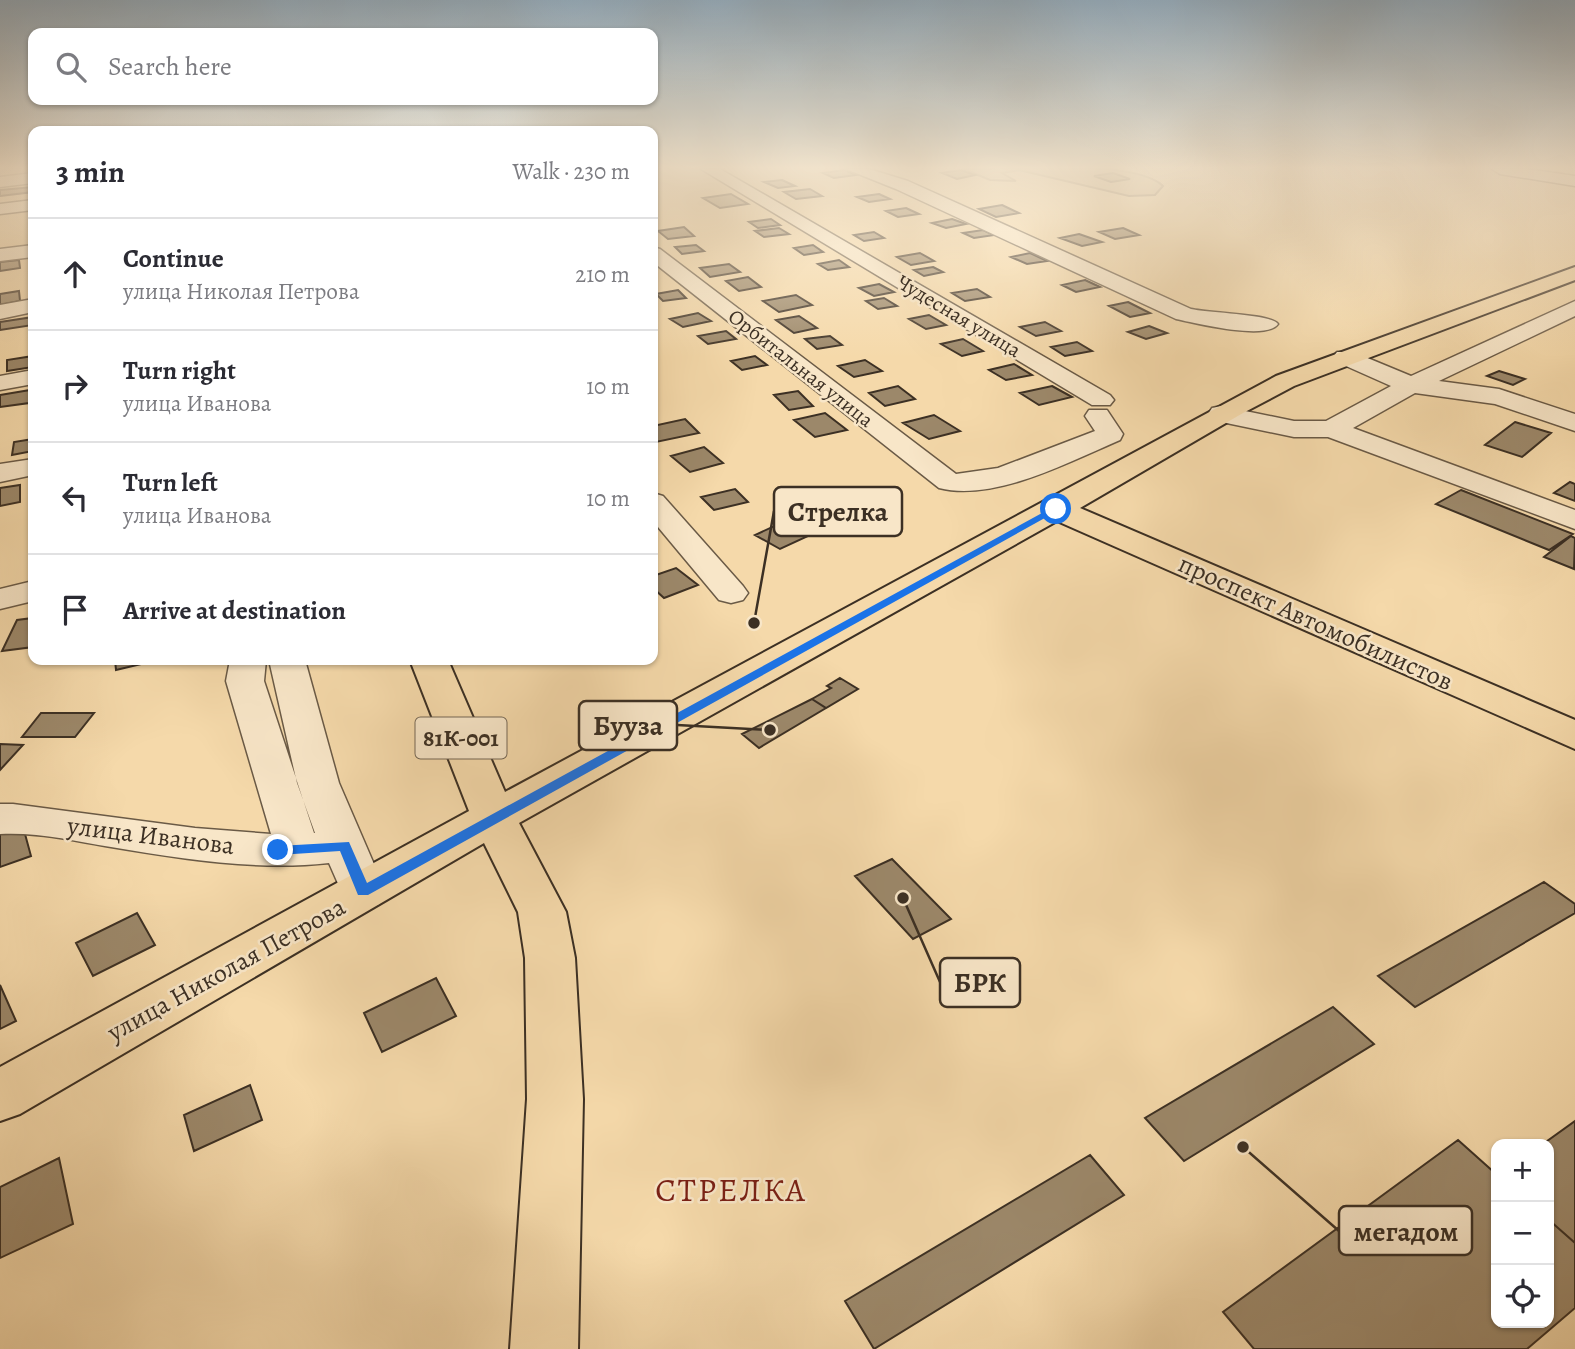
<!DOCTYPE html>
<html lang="en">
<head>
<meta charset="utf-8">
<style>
	body { margin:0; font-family:Alegreya,serif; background:#f2f2f3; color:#2b2b33 }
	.controls { position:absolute; right:21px; bottom:21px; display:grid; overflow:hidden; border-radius:14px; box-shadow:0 2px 5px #0004 }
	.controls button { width:63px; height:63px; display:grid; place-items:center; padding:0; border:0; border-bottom:2px solid #e1e1e2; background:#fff; color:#2b2b33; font:35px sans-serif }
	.stop { position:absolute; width:21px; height:21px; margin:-16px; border:5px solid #1a73e8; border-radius:50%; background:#fff }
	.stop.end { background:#1a73e8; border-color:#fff; box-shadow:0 2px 7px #0008 }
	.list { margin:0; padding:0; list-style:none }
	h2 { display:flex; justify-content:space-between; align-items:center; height:91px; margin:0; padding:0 28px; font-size:30px }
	h2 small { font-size:23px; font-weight:400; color:#7c7c81 }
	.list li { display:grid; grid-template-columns:46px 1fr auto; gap:21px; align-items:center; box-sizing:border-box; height:112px; padding:0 28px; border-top:2px solid #e1e1e2 }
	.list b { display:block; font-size:26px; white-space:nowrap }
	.list p { margin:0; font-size:23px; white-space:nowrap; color:#7c7c81 }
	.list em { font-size:23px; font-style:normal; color:#7c7c81 }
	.icon { flex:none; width:38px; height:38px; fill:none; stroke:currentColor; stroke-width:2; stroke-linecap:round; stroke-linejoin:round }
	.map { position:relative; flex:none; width:1575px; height:1349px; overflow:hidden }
	.search { position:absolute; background:#fff; box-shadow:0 2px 5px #0004; left:28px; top:28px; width:630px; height:77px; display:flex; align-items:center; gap:18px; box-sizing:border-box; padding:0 24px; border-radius:14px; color:#7c7c81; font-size:26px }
	.panel { position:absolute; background:#fff; box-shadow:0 2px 5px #0004; left:28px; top:126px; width:630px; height:539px; border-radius:14px }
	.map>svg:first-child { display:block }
</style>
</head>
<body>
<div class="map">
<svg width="1575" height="1349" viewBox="0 0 1575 1349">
	<rect width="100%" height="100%" fill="#f5d9aa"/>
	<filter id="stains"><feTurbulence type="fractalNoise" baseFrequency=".00286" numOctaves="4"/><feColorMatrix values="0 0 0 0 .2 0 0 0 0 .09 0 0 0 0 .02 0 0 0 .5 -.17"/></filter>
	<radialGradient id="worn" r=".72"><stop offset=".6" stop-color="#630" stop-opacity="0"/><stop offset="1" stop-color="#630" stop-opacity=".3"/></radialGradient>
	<path fill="#d6bc93" stroke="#89765c" stroke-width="2" d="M964,169C1008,169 1134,158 1163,186L1155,195L1129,196L1019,170L1002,173L1016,181L990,180Z"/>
	<path fill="#9c886a" stroke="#3c3024" stroke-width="2" d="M845,170L856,175L834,178L823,173Z
		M961,170L975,175L957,179L942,173Z
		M1113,173L1130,179L1111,182L1094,176Z
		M782,180L795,186L778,188L764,182Z
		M33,187V192L0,196V190Z
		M810,189L822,196L796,199L784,192Z
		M731,194L748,204L720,208L703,198Z
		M879,194L890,199L869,202L857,197Z
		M1002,205L1019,213L996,217L979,209Z
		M906,208L919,214L898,217L886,211Z
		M771,219L780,225L758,228L749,222Z
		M952,219L966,224L946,228L932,223Z
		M684,227L694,236L668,239L658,231Z
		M779,228L789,234L764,237L755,231Z
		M1123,228L1139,235L1115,239L1099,232Z
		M983,230L994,235L974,238L963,233Z
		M874,232L884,238L864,241L854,235Z
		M1079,234L1102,242L1082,246L1060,238Z
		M696,245L704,251L682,254L675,247Z
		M813,245L823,252L804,255L794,248Z
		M920,253L934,261L911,265L897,257Z
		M1030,253L1047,261L1027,264L1011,257Z
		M19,260L20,268L0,271V262Z
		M839,260L849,267L828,270L818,264Z
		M729,264L740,272L710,277L700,268Z
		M933,267L943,272L924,276L914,270Z
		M748,277L761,287L739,291L726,281Z
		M1085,280L1100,287L1076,292L1062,285Z
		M879,284L894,292L874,296L859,288Z
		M977,289L990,297L965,301L952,293Z
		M678,290L686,298L663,301L656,294Z
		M19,291L20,301L0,305V294Z
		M796,295L812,305L779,312L763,301Z
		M884,298L897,306L878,309L866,301Z
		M1128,302L1150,313L1130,317L1109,306Z
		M698,313L711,321L683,327L670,319Z
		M929,315L946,325L926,329L909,319Z
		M799,316L817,328L794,333L776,320Z
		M33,317V325L0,330V322Z
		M1045,322L1061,331L1036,336L1020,327Z
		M1149,326L1167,333L1146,339L1128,332Z
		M726,331L736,339L708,344L698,336Z
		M830,336L842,345L817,349L805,339Z
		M963,339L983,351L962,356L941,344Z
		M1077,342L1092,351L1065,356L1051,347Z
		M33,356V367L7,371V360Z
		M755,356L767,365L742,370L731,361Z
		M865,360L882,371L854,377L838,366Z
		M1014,364L1032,375L1006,380L989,370Z
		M1499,371L1525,379L1513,385L1487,376Z
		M898,386L915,399L885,406L869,393Z
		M1052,386L1072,397L1039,405L1020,393Z
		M30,390L29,403L0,407V395Z
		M798,391L813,406L789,410L774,395Z
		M825,413L847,430L815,437L794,420Z
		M934,415L960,431L929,439L903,423Z
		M685,419L699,433L656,442L653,438V426Z
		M1515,422L1551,433L1522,457L1485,445Z
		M33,439V451L12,455L14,442Z
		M704,447L723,463L690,472L671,456Z
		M1570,482L1575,484V501L1554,493Z
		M20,485V502L0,506V488Z
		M735,489L748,502L714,510L701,497Z
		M1461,490L1573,534L1549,550L1436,504Z
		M807,511L832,525L780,549L755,535Z
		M1571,536L1575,538L1574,569L1544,557Z
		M676,568L698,585L664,598L653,588V576Z
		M33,618V647L2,651L17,620Z
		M115,660H158L116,670Z
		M840,678L858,689L826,708L812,699L831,688L827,686Z
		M812,699L826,708L759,748L742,734Z
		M41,713H94L75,737H22Z
		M0,744L23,745L0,770Z
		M22,823L31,856L0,867V830Z
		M892,859L951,919L913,939L855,876Z
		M1544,882L1575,904V913L1415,1007L1378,976Z
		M137,913L155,945L93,976L76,943Z
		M436,978L456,1016L382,1052L364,1013Z
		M0,985L16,1021L0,1029Z
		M1333,1007L1374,1044L1184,1161L1145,1118Z
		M250,1085L262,1120L194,1151L184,1115Z
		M1575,1121V1242H1574L1549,1220V1144H1543Z
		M1458,1140L1496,1174V1323H1549V1220L1575,1243V1308L1527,1349H1254L1223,1312Z
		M1090,1155L1124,1195L874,1349L845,1301Z
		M59,1158L73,1224L0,1258V1187Z"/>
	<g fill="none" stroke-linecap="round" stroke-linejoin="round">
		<g stroke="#6a5a46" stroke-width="3">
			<path id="minor" d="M701,169H720L1110,395L1114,400L1110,405H1092Z
				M846,169H869L908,181L1191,309C1208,313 1271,314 1278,324C1267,341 1195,323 1176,319L896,189Z
				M1492,169H1528L1575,176V186L1500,174Z
				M33,173V183L0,187V177Z
				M33,200V210L0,214V204Z
				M33,245V257L0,261V249Z
				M653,247L660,249L956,474L998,468L1095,431L1085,416L1089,410H1107L1123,434L1120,440C1069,462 994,502 939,488L653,262Z
				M33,299V312L0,319V305Z
				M1575,301V316L1439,381L1499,389L1575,414V431L1495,404L1415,393L1353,428L1575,510V529L1328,437H1294L1212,420L1208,414L1212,408L1221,406L1294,421H1326L1391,386L1337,362L1333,357L1337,352H1353L1411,376Z
				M33,370V384L0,390V376Z
				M33,459V475L0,482V464Z
				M653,493L663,496L743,586L748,593L743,600L731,603L719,600L653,521Z
				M33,581V601L0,609V589Z
				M230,660H266L264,681L314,833H315L297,783L269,660H305L339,783L386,892L379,904L363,909L347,904L329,863C257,871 183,859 111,847C74,841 38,832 0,834V804H13L195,828L271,834L226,681Z"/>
		</g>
		<g stroke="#3c3024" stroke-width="4">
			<path id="major" d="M1575,267V280L1294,386L1243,413L1080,508L1575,720V749L1057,521L519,823L566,912L575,958L583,1099L578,1349H510L527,1099L525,958L518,912L484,843L20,1114L0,1121V1067L469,811L410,660H448L505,792L1276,376Z"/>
		</g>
		<use href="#minor" fill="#f8e6c8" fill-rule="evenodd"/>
		<use href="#major" fill="#f5d9aa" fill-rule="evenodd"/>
	</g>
	<linearGradient id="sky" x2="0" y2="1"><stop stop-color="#94acbd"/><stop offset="0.47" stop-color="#faeed9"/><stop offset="1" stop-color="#faeed9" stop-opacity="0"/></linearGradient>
	<rect width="1575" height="357" fill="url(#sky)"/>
	<path fill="#1a73e8" d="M1053,507L1061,509L368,895H358L340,851L278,855L272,850L278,846L349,842L367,883Z"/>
	<g text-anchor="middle" stroke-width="5" stroke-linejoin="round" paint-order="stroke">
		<g font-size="21" fill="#3c3024" stroke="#f8e6c8">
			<text transform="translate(959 316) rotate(31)" y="7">Чудесная улица</text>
			<text transform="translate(801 368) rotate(38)" y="7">Орбитальная улица</text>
		</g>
		<rect fill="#f8e6c8" stroke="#746755" stroke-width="2" x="415.5" y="717.5" width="91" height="41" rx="5"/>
		<g font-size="24" font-weight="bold" fill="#3c3024">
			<text x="461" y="746">81К-001</text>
		</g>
		<g font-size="26" fill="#3c3024" stroke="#f8e6c8">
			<text transform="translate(1316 622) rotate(24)" y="9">проспект Автомобилистов</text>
			<text transform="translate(151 835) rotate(7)" y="9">улица Иванова</text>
			<text transform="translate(226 969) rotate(-29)" y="9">улица Николая Петрова</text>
		</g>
		<g font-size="33" letter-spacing="2" fill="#7a1f14" stroke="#f8e6c8">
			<text x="731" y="1201">СТРЕЛКА</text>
		</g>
	</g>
	<path fill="none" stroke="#3c3024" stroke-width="2.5" d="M754 623L774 511M770 730L677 725M903 898L940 982M1243 1147L1339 1231"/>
	<g fill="#3c3024" stroke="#f8e6c8" stroke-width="2.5">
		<circle cx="754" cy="623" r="7"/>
		<circle cx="770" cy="730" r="7"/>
		<circle cx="903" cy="898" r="7"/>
		<circle cx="1243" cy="1147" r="7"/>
	</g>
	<g fill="#f8e6c8" stroke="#3c3024" stroke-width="2.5">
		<rect x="774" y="487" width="128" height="49" rx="7"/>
		<rect x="579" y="701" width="98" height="49" rx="7"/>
		<rect x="940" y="958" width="80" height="49" rx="7"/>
		<rect x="1339" y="1206" width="133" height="49" rx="7"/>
	</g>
	<g font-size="28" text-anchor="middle" font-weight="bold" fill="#3c3024">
		<text x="838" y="521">Стрелка</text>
		<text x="628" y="735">Бууза</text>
		<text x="980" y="992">БРК</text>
		<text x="1406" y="1241">мегадом</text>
	</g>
	<rect width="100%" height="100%" filter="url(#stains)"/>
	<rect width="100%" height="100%" fill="url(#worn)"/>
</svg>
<div class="controls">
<button>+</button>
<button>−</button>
<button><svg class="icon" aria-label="locate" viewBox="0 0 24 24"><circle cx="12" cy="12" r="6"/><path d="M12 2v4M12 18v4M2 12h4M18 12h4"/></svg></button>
</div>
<div class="stop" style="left:1056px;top:509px"></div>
<div class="stop end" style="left:278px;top:850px"></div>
<div class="search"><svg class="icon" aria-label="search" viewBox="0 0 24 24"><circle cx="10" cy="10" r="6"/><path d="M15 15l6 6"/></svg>Search here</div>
<section class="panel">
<h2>3 min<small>Walk · 230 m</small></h2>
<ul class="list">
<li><svg class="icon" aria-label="ahead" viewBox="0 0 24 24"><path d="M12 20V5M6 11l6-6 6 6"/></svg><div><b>Continue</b><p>улица Николая Петрова</p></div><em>210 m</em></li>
<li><svg class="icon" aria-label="right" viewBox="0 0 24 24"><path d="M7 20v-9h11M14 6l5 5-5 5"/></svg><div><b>Turn right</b><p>улица Иванова</p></div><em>10 m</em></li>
<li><svg class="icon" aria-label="left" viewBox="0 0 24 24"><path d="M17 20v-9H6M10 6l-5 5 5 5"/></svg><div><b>Turn left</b><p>улица Иванова</p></div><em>10 m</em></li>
<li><svg class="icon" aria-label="arrive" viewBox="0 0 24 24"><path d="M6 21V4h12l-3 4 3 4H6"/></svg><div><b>Arrive at destination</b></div></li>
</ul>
</section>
</div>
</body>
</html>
